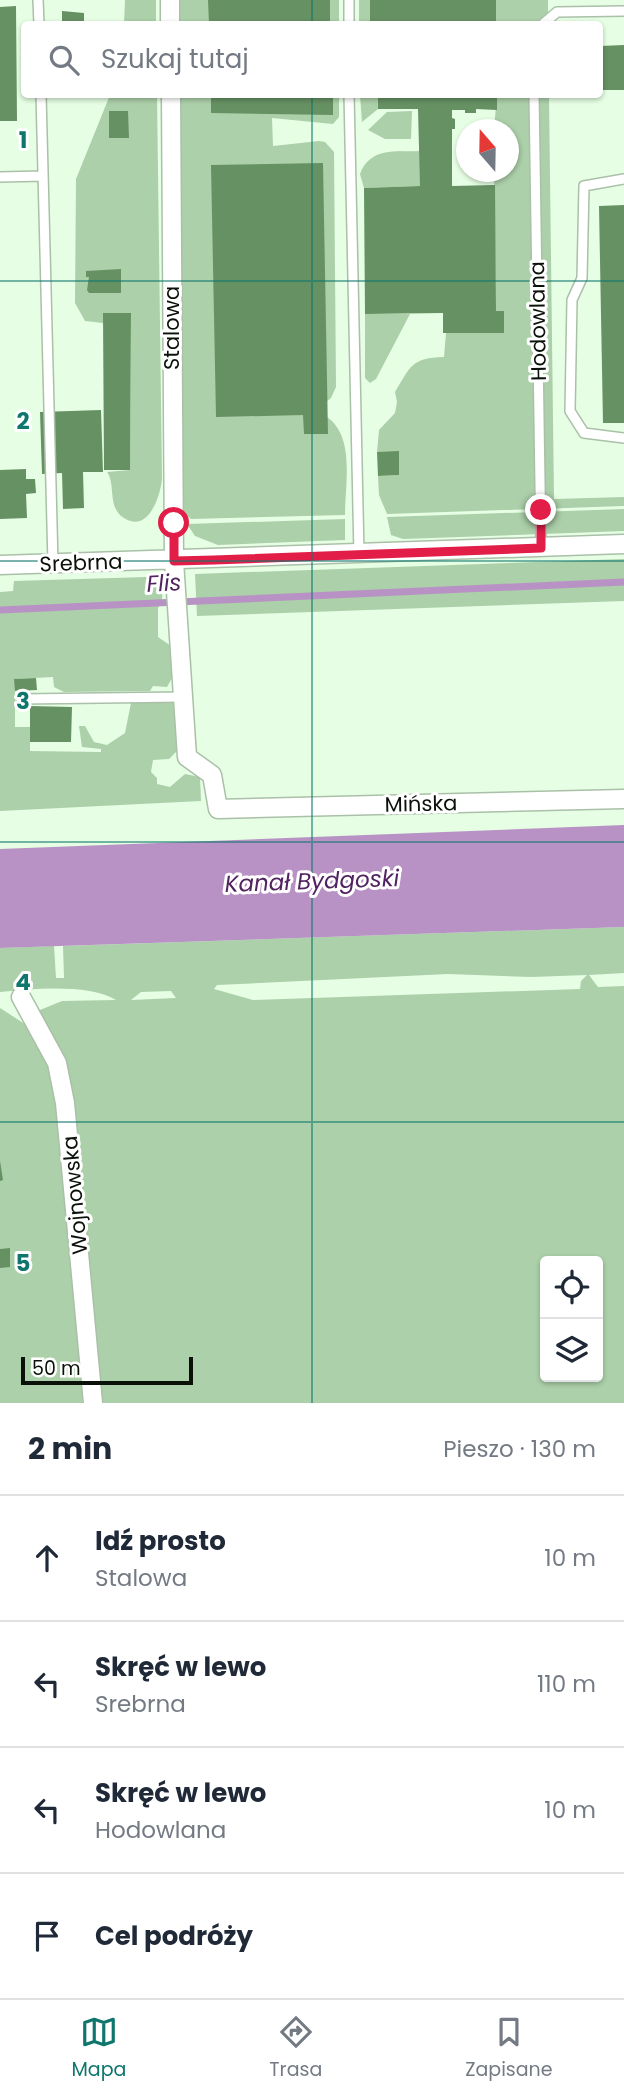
<!DOCTYPE html>
<html lang="pl">
<head>
<meta charset="utf-8">
<style>
	body { margin:0; font-family:Poppins,sans-serif; background:#f2f2f3; color:#1f2937 }
	.controls { position:absolute; right:21px; bottom:21px; display:grid; overflow:hidden; border-radius:7px; box-shadow:0 2px 5px #0004 }
	.controls button { width:63px; height:63px; display:grid; place-items:center; padding:0; border:0; border-bottom:2px solid #e0e1e3; background:#fff; color:#1f2937; font:35px sans-serif }
	.compass { position:absolute; left:456px; top:119px; width:63px; height:63px; border-radius:50%; background:#fff; box-shadow:0 2px 5px #0004; rotate:340deg }
	.scale { position:absolute; left:21px; bottom:18px; width:172px; box-sizing:border-box; padding-left:7px; border:4px solid #091108; border-top:0; font-size:19px; line-height:24px; white-space:nowrap; color:#091108; -webkit-text-stroke:5px #fff; paint-order:stroke }
	.stop { position:absolute; width:21px; height:21px; margin:-16px; border:5px solid #e11d48; border-radius:50%; background:#fff }
	.stop.end { background:#e11d48; border-color:#fff; box-shadow:0 2px 7px #0008 }
	.list { margin:0; padding:0; list-style:none }
	h2 { display:flex; justify-content:space-between; align-items:center; height:91px; margin:0; padding:0 28px; font-size:30px }
	h2 small { font-size:23px; font-weight:400; color:#747a83 }
	.list li { display:grid; grid-template-columns:46px 1fr auto; gap:21px; align-items:center; box-sizing:border-box; height:126px; padding:0 28px; border-top:2px solid #e0e1e3 }
	.list b { display:block; font-size:26px; white-space:nowrap }
	.list p { margin:0; font-size:23px; white-space:nowrap; color:#747a83 }
	.list em { font-size:23px; font-style:normal; color:#747a83 }
	.icon { flex:none; width:38px; height:38px; fill:none; stroke:currentColor; stroke-width:2; stroke-linecap:round; stroke-linejoin:round }
	.map { position:relative; flex:none; width:624px; height:1403px; overflow:hidden }
	.search { position:absolute; background:#fff; box-shadow:0 2px 5px #0004; left:21px; right:21px; top:21px; height:77px; display:flex; align-items:center; gap:18px; box-sizing:border-box; padding:0 24px; border-radius:7px; color:#747a83; font-size:26px }
	.sheet { height:595px; background:#fff }
	nav { display:flex; justify-content:space-around; align-items:center; box-sizing:border-box; height:98px; border-top:2px solid #e0e1e3; background:#fff; font-size:19px; color:#747a83 }
	nav a { display:grid; justify-items:center; gap:4px }
	nav .on { color:#0f766e }
	.map>svg:first-child { display:block }
</style>
</head>
<body>
<div class="map">
<svg width="624" height="1403" viewBox="0 0 624 1403">
	<rect width="100%" height="100%" fill="#e6fee4"/>
	<path fill="#acd0a9" fill-rule="evenodd" d="M125,0H156V24H124Z
		M176,0H339V24H176Z
		M359,0H370V24H359Z
		M496,0H548V24H496Z
		M110,95H157L162,478C161,494 149,534 124,518C107,508 116,484 107,472L130,470L131,314L103,323L85,321L75,303L76,179Z
		M177,95H339V117L333,124L272,118L273,146L319,141L325,142L334,152L336,387L331,398L326,402L324,415C356,434 345,482 345,515L191,519L183,512Z
		M360,95H378V109L362,122Z
		M497,95H549L554,499L624,497V506L387,514L379,495L378,476L399,475V452H377L379,430L395,413L397,402L395,392C411,366 411,358 444,357L446,333L504,332L496,311L494,172H508V130L494,129Z
		M412,111L411,139H385L368,130L387,112Z
		M420,151V186L364,188L360,174C370,147 395,152 420,151Z
		M365,314H410L376,379L370,383L365,378Z
		M624,509V531L403,539L391,535L387,517Z
		M345,519V540L218,545L195,536L187,524Z
		M624,559V601L197,616L195,574Z
		M147,577C159,584 168,595 158,608V637L171,646L172,678L167,687L153,686L150,691L64,692L54,687L53,677L15,679V727H30V751L101,752V749L82,747L79,726H85L94,742L107,745L125,733L131,703H173L180,748L169,759L153,760L151,772L157,778V784L170,787L185,774L200,777L201,801L0,811V592L13,591L14,581Z
		M624,927V973L589,975L598,987L624,986V1403H96L79,1190L38,1020L40,1010L62,1001L116,1000C89,983 31,989 0,992V948L54,946L56,978H64L63,946ZM448,974L531,977L587,975L581,981L580,989L253,1000L214,989L217,985ZM171,991L176,998L131,1000L141,992ZM545,1261H598V1377H545Z
		M0,1008L31,1028L41,1039L59,1099L85,1403H0Z"/>
	<path fill="#b892c5" d="M624,825V927L0,948V849Z"/>
	<g fill="none" stroke-linecap="round" stroke-linejoin="round">
		<path stroke="#b892c5" stroke-width="7" d="M0,610L624,582"/>
	</g>
	<path fill="#669163" d="M208,0H330V24H209Z
		M370,0H496V24H370Z
		M16,6L17,121H0V7Z
		M62,11L84,13V24H62Z
		M624,45V90H600V46Z
		M211,94H333V115L211,113Z
		M378,94H497V110L476,109V113H465V110H452V118L455,119V129H452V186L495,185L496,311H504V333H443V313L365,314L364,188L420,186L418,109H378Z
		M109,111H128L129,138H109Z
		M323,163L328,434H304L303,415L216,417L211,165Z
		M473,172H494V177L473,178Z
		M624,205V423H603L599,206Z
		M121,269V293H89L87,290L89,277H86V271Z
		M103,313H131L130,470H104Z
		M101,410L103,472H83L84,508L63,509L62,473L42,474L40,412Z
		M399,451V475L378,476L377,452Z
		M26,469V479H35L36,493L26,494L27,518L0,519V470Z
		M36,678L37,690L15,691L14,679Z
		M30,706L72,707L71,742H30Z
		M0,1161L3,1180L0,1181Z
		M10,1248V1267L0,1268V1249Z"/>
	<g fill="none" stroke-linecap="round" stroke-linejoin="round">
		<g stroke="#aac0a8" stroke-width="12">
			<path id="service" d="M38,0L39,24
				M349,0V24
				M543,24L557,12L624,11
				M41,94L53,564
				M349,94L359,555
				M534,94L541,548
				M0,177L43,176
				M624,179L584,186L582,278L572,300L570,411L584,433L624,438
				M21,699L182,697"/>
		</g>
		<g stroke="#aac0a8" stroke-width="21">
			<path id="minor" d="M170,0V24
				M171,94L174,561L187,757L212,775L218,809L624,799
				M0,565L624,544
				M21,997L57,1063L65,1103L93,1403"/>
		</g>
		<use href="#service" stroke="#fff" stroke-width="9"/>
		<use href="#minor" stroke="#fff" stroke-width="18"/>
	</g>
	<g fill="none" stroke-linecap="round" stroke-linejoin="round">
		<path stroke="#e11d48" stroke-width="9" d="M174,523V561L214,560L541,548V510"/>
	</g>
	<path fill="none" stroke="#0f766e" stroke-width="2" stroke-opacity="0.55" d="M312,0V24M312,94V1403M0,281H624M0,561H624M0,842H624M0,1122H624"/>
	<g text-anchor="middle" stroke-width="6" stroke-linejoin="round" paint-order="stroke">
		<g font-size="21" fill="#091108" stroke="#fff">
			<text transform="translate(538 321) rotate(-91)" y="7">Hodowlana</text>
			<text transform="translate(172 328) rotate(-90)" y="7">Stalowa</text>
			<text transform="translate(81 563) rotate(-2)" y="7">Srebrna</text>
			<text transform="translate(421 804) rotate(-1)" y="7">Mińska</text>
			<text transform="translate(75 1195) rotate(-95)" y="7">Wojnowska</text>
		</g>
		<g font-size="23" font-style="italic" fill="#522361" stroke="#fff">
			<text transform="translate(164 583) rotate(-3)" y="8">Flis</text>
			<text transform="translate(312 881) rotate(-2)" y="8">Kanał Bydgoski</text>
		</g>
	</g>
	<g font-size="23" text-anchor="middle" font-weight="bold" fill="#0f766e" stroke="#fff" stroke-width="6" stroke-linejoin="round" paint-order="stroke">
		<text x="23" y="148">1</text>
		<text x="23" y="429">2</text>
		<text x="23" y="709">3</text>
		<text x="23" y="990">4</text>
		<text x="23" y="1271">5</text>
	</g>
</svg>
<div class="controls">
<button><svg class="icon" aria-label="locate" viewBox="0 0 24 24"><circle cx="12" cy="12" r="6"/><path d="M12 2v4M12 18v4M2 12h4M18 12h4"/></svg></button>
<button><svg class="icon" aria-label="layers" viewBox="0 0 24 24"><path d="M12 4l9 5-9 5-9-5zM3 14l9 5 9-5"/></svg></button>
</div>
<svg class="compass" viewBox="-18 -18 36 36"><path d="M0-13l5 13h-10z" fill="#e53935"/><path d="M0 13l5-13h-10z" fill="#747a83"/></svg>
<div class="scale">50 m</div>
<div class="stop" style="left:174px;top:523px"></div>
<div class="stop end" style="left:541px;top:510px"></div>
<div class="search"><svg class="icon" aria-label="search" viewBox="0 0 24 24"><circle cx="10" cy="10" r="6"/><path d="M15 15l6 6"/></svg>Szukaj tutaj</div>
</div>
<section class="sheet">
<h2>2 min<small>Pieszo · 130 m</small></h2>
<ul class="list">
<li><svg class="icon" aria-label="ahead" viewBox="0 0 24 24"><path d="M12 20V5M6 11l6-6 6 6"/></svg><div><b>Idź prosto</b><p>Stalowa</p></div><em>10 m</em></li>
<li><svg class="icon" aria-label="left" viewBox="0 0 24 24"><path d="M17 20v-9H6M10 6l-5 5 5 5"/></svg><div><b>Skręć w lewo</b><p>Srebrna</p></div><em>110 m</em></li>
<li><svg class="icon" aria-label="left" viewBox="0 0 24 24"><path d="M17 20v-9H6M10 6l-5 5 5 5"/></svg><div><b>Skręć w lewo</b><p>Hodowlana</p></div><em>10 m</em></li>
<li><svg class="icon" aria-label="arrive" viewBox="0 0 24 24"><path d="M6 21V4h12l-3 4 3 4H6"/></svg><div><b>Cel podróży</b></div></li>
</ul>
</section>
<nav>
<a class="on"><svg class="icon" aria-label="map" viewBox="0 0 24 24"><path d="M3 6l6-2 6 2 6-2v14l-6 2-6-2-6 2zM9 4v14M15 6v14"/></svg>Mapa</a>
<a><svg class="icon" aria-label="directions" viewBox="0 0 24 24"><path d="M12 3l9 9-9 9-9-9zM9 14v-3h6M13 9l2 2-2 2"/></svg>Trasa</a>
<a><svg class="icon" aria-label="saved" viewBox="0 0 24 24"><path d="M7 4h10v16l-5-4-5 4z"/></svg>Zapisane</a>
</nav>
</body>
</html>
